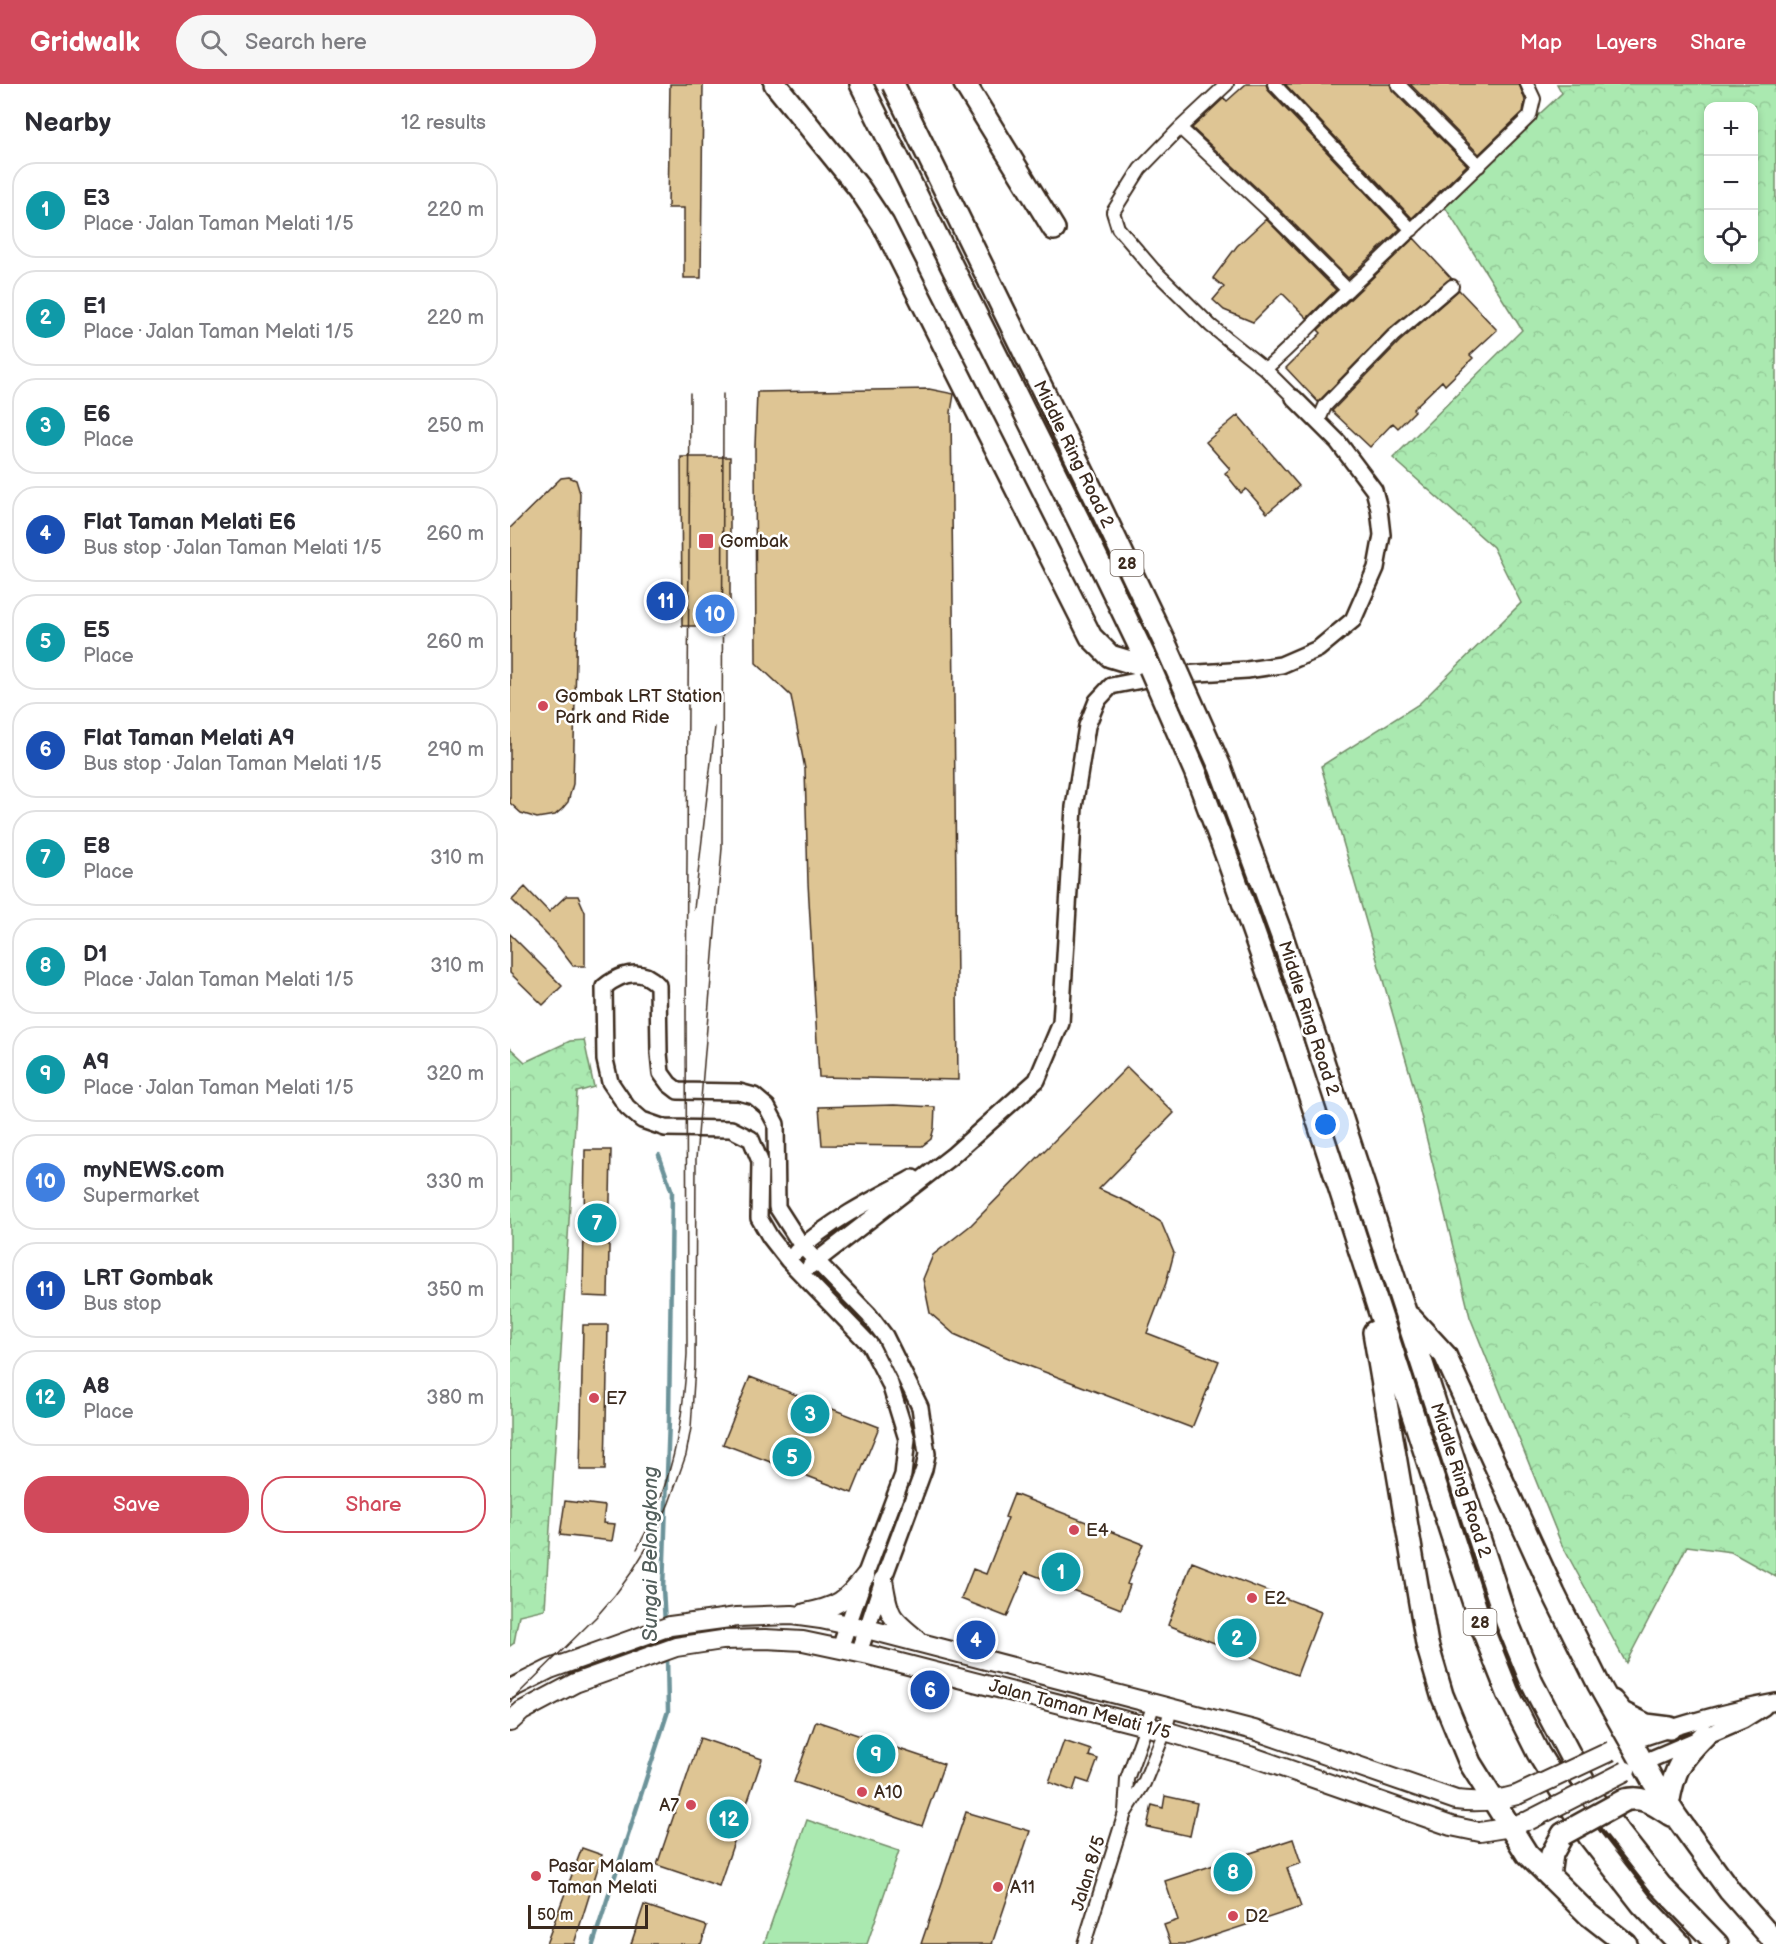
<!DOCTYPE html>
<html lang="en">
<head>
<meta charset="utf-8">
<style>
	body { margin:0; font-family:"Balsamiq Sans",sans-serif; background:#f7f7f7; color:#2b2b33 }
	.controls { position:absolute; right:18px; top:18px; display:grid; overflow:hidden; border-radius:12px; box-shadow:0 3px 9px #0003 }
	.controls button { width:54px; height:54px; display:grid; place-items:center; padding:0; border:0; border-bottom:2px solid #e1e1e2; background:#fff; color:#2b2b33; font:30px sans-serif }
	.scale { position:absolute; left:18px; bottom:15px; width:120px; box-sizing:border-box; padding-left:6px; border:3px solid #3b2a1e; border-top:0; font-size:16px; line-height:21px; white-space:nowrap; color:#3b2a1e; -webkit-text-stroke:4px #fff; paint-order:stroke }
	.you { position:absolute; left:816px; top:1041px; width:21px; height:21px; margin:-15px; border:4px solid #fff; border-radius:50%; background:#1a73e8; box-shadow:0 0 0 9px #1a73e833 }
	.badge { display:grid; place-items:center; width:39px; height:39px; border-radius:50%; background:#d1495b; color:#fff; font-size:20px; font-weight:700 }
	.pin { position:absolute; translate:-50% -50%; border:3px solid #fff; box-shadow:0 2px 6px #0006 }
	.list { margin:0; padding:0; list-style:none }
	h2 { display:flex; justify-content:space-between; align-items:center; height:78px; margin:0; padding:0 24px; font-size:26px }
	h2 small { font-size:20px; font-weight:400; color:#7c7c81 }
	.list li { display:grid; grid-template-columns:39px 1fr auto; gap:18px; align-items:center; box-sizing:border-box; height:96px; margin:0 12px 12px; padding:0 12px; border:2px solid #e1e1e2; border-radius:24px }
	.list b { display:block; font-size:22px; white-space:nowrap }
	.list p { margin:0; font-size:20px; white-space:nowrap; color:#7c7c81 }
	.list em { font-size:20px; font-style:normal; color:#7c7c81 }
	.actions { display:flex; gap:12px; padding:18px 24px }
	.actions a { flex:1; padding:14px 0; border:2px solid #d1495b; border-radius:24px; text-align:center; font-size:21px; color:#d1495b }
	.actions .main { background:#d1495b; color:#fff }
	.icon { flex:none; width:33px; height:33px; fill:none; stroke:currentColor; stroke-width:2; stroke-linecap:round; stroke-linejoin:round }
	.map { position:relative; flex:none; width:1266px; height:1860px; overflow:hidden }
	header { display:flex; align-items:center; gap:36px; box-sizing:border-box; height:84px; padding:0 30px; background:#d1495b; color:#fff }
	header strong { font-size:28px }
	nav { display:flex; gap:33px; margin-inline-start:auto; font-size:21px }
	.search { width:420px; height:54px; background:#f7f7f7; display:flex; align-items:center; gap:15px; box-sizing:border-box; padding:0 21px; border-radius:33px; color:#7c7c81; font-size:22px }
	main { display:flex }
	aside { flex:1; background:#fff }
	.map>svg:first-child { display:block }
</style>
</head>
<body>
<header>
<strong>Gridwalk</strong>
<div class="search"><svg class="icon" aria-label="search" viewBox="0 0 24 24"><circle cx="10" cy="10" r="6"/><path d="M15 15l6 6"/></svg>Search here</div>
<nav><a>Map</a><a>Layers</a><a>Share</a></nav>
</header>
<main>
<aside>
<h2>Nearby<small>12 results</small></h2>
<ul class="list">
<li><span class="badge" style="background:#0f9aa8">1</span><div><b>E3</b><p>Place · Jalan Taman Melati 1/5</p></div><em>220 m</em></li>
<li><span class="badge" style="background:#0f9aa8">2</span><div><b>E1</b><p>Place · Jalan Taman Melati 1/5</p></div><em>220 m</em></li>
<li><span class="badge" style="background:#0f9aa8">3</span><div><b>E6</b><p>Place</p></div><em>250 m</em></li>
<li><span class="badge" style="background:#1a4fb4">4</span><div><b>Flat Taman Melati E6</b><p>Bus stop · Jalan Taman Melati 1/5</p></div><em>260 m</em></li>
<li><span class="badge" style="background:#0f9aa8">5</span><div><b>E5</b><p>Place</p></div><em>260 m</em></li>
<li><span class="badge" style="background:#1a4fb4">6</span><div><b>Flat Taman Melati A9</b><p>Bus stop · Jalan Taman Melati 1/5</p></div><em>290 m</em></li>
<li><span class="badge" style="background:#0f9aa8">7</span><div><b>E8</b><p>Place</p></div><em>310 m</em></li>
<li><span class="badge" style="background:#0f9aa8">8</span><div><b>D1</b><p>Place · Jalan Taman Melati 1/5</p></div><em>310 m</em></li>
<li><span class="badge" style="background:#0f9aa8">9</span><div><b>A9</b><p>Place · Jalan Taman Melati 1/5</p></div><em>320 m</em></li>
<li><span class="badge" style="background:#3f7fe0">10</span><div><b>myNEWS.com</b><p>Supermarket</p></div><em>330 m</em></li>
<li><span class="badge" style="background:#1a4fb4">11</span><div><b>LRT Gombak</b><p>Bus stop</p></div><em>350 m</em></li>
<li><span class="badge" style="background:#0f9aa8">12</span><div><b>A8</b><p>Place</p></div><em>380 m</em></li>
</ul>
<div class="actions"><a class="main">Save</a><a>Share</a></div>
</aside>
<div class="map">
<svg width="1266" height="1860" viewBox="0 0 1266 1860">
	<defs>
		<pattern id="forest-crowns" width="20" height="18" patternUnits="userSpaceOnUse" patternTransform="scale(1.5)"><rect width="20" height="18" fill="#aae9b0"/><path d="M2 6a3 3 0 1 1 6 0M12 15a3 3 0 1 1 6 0" fill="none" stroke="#93c897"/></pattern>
	</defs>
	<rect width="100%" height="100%" fill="#fff"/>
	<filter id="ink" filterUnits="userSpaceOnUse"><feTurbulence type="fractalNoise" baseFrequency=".0167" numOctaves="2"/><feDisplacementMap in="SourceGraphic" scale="12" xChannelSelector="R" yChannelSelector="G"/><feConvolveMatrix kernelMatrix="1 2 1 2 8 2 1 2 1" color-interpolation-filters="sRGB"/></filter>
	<g filter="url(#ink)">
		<path fill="url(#forest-crowns)" stroke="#728a67" stroke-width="1.5" fill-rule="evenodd" d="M1047,0H1266V1493L1221,1468L1177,1462L1116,1579L1051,1459L960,1233L905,1007L811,682L909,620L1011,519L983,463L883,374L1012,246L933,120L1052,9ZM1198,22H1244V176H1198Z
			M74,956L84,1003L67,1008L35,1525L9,1531L4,1559L0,1562V964L15,978L60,957Z"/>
		<path fill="#aae9b0" stroke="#728a67" stroke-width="1.5" d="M297,1736L389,1767L357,1860H254Z"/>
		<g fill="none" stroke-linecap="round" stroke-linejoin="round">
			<path stroke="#6c939a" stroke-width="4.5" d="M149,1071L162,1108L159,1335L153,1504L155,1540
				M83,1860L158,1627L157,1572"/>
		</g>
		<path fill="#dec594" stroke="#3b2a1e" stroke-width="1.5" d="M160,0H193L191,194H174V124H158Z
			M736,0H756L758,6L890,145L838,194L764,120L682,44L714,14L717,17Z
			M775,0H880L882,6L957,81L902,134Z
			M900,0H1009L1015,16L1013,28L969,70Z
			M756,135L826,206L797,234L772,209L743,238L714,226L703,216L714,203L703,194L727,162Z
			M904,154L941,194L878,246L808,318L776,284L811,249L808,246Z
			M949,206L987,246L960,271L963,274L935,301L932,297L903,325L905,327L888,344L883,339L860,363L822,327L889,258Z
			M419,305L444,310L441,328L448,996L309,993L298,799L295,685L281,612L246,579L245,362L247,308Z
			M728,331L789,402L757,429L736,405L731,409L715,389L720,385L696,358Z
			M171,373H220V542H172Z
			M59,393L66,396L70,409L63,700L58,718L52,725L45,731L27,734L11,729L0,719V444L51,394Z
			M15,803L39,828L56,812H68L75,828V882H63L47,861L2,816Z
			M0,850L52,902L33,921L0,889Z
			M617,983L664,1029L589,1105L622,1120L651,1138L664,1169L656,1199L637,1249L709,1277L682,1344L503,1276L444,1250L420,1229L413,1195L423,1171L461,1141Z
			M384,1021L425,1023L424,1044L421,1055L412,1062L312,1061L309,1023Z
			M75,1066H101L98,1213L73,1212Z
			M73,1241H98L95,1386H70Z
			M240,1293L369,1343L342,1409L213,1360Z
			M504,1410L633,1460L617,1500L620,1501L611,1525L516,1488L497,1533L451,1515L463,1485L476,1490L498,1434L495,1433Z
			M55,1417L95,1422L93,1439L105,1440L102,1457L50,1451Z
			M682,1478L811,1528L787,1591L658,1541Z
			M306,1637L434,1680L412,1742L284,1698Z
			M190,1654L252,1675L209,1802L147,1781Z
			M554,1657L581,1666L579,1672L588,1675L579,1699L567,1695L563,1707L539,1698Z
			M655,1712L687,1719L680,1752L637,1743L642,1721L653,1724Z
			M456,1728L520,1747L482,1860H411Z
			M783,1755L791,1779L777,1784L791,1823L678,1860H661L654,1841L668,1836L655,1797Z
			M72,1764L92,1771L64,1860H36Z
			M134,1821L197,1842L191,1860H121Z"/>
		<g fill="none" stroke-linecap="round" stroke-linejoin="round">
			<g stroke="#3b2a1e" stroke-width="16">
				<path id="minor" d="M717,0L670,44L630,85L603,128L608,144L643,185L701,242L755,285L784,314
					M764,0L902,146
					M888,0L969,82
					M670,44L758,126L838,206
					M755,285C779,265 801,241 824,219C890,157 955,95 1020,32L1024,15L1017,0
					M808,338L815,322L883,252L942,202
					M615,1728L617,1695L644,1620
					M574,1860L615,1729L634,1699L655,1647L661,1625"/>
			</g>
			<g stroke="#3b2a1e" stroke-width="20">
				<path id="tertiary" d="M286,1168C320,1137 363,1115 403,1094
					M300,1182L442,1072L527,996L551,939L564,723L577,642L587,617L601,602L657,591L737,586L771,581L808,565L843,536L866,484L872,451L869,425L864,406L828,358L784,314
					M330,1564L355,1492L393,1391L397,1355L380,1300L360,1261L278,1176L260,1153L249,1134L250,1077L241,1055L221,1045L155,1044L132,1036L117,1023L100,998L95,976L94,903C105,894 121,886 136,892C140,894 145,898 148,901L149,969L151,989L159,1000L168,1007L229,1008L244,1012L257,1023L266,1040L267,1123L292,1162L359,1231L375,1252L410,1323L417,1370L414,1385L373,1496L349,1569
					M1120,1658C1168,1641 1216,1627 1266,1618
					M1132,1679L1233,1636L1254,1623"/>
			</g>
			<g stroke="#3b2a1e" stroke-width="22">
				<path id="secondary" d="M373,1496C379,1532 379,1533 408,1556
					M295,1529C327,1523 336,1517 355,1492
					M0,1605L40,1585L160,1542L227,1533L282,1531L311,1535L357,1545L744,1646L946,1716C968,1719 986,1717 1007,1711
					M0,1638L12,1627L65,1599L166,1563L212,1556L255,1555L293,1557L359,1571L655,1647L740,1672L941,1742L970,1748L1001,1743L1013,1738"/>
			</g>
			<g stroke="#3b2a1e" stroke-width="26">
				<path id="trunk" d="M265,0L349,104L373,140L581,553L600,572L640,584
					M351,0L569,437L640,584
					M455,0L544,145
					M781,954L971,1541L998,1609L1028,1669L1079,1752L1132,1820L1170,1860
					M812,974L995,1533L1022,1599L1084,1717L1150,1801L1207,1860
					M901,1234L935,1271L1044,1510L1089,1601L1143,1697L1167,1734L1220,1807L1266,1859
					M864,1248L917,1560L932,1611L960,1679L1017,1770L1079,1831L1116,1860
					M1102,1617L1112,1629L1136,1641L1160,1644
					M1115,1716C1134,1711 1146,1722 1161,1731
					M1158,1721C1164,1685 1170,1676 1195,1651
					M1039,1792L1042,1770L1053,1750"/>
			</g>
			<use href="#minor" stroke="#fff" stroke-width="12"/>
			<use href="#tertiary" stroke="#fff" stroke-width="15"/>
			<use href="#secondary" stroke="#fff" stroke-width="18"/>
			<use href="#trunk" stroke="#fff" stroke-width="21"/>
			<path stroke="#3b2a1e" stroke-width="1.5" d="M184,825L205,643
				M127,1465C162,1402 173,1341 177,1270L176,928L180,309
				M0,1618L86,1533L105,1511L121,1489L147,1447L159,1419L176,1371L181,1344L185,1282L186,1075L212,764L213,310"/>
			<g stroke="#3b2a1e" stroke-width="22" stroke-linecap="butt">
				<path id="secondary-bridge" d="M1007,1711L1101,1667
					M1018,1737L1116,1687"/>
			</g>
			<g stroke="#3b2a1e" stroke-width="26" stroke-linecap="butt">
				<path id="trunk-bridge" d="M383,0L593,429L654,557L710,683L772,852L812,974
					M640,584L685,687L717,773L781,954
					M1053,1750L1115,1716"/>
			</g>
			<use href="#secondary-bridge" stroke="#fff" stroke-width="18"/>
			<use href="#trunk-bridge" stroke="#fff" stroke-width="21"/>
		</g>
	</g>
	<g fill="#d1495b" stroke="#fff" stroke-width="2">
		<rect x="188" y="449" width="16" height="16" rx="3"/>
		<circle cx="33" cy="622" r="6"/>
		<circle cx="84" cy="1314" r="6"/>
		<circle cx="564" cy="1446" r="6"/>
		<circle cx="742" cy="1514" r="6"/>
		<circle cx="352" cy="1708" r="6"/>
		<circle cx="181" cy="1721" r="6"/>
		<circle cx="26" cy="1792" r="6"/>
		<circle cx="488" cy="1803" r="6"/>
		<circle cx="723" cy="1832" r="6"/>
	</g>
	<g text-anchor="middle" stroke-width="5" stroke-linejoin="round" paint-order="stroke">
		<g fill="#fff" stroke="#766a62" stroke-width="1.5">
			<rect x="600.5" y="466" width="33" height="26" rx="4.5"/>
			<rect x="953.5" y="1525" width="33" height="26" rx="4.5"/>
		</g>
		<g font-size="16" font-weight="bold" fill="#3b2a1e">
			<text x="617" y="485">28</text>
			<text x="970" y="1544">28</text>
		</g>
		<g font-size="18" fill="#3b2a1e" stroke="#fff">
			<text transform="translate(564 370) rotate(64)" y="6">Middle Ring Road 2</text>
			<text transform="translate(799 934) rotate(72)" y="6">Middle Ring Road 2</text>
			<text transform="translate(951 1396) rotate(72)" y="6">Middle Ring Road 2</text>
			<text transform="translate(570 1625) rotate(15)" y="6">Jalan Taman Melati 1/5</text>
			<text transform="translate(578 1789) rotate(-73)" y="6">Jalan 8/5</text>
		</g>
		<g font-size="18" fill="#3b2a1e" stroke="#fff" text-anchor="start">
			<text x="210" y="463">Gombak</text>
			<text x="45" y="618">Gombak LRT Station<tspan x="45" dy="21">Park and Ride</tspan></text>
			<text x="96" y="1320">E7</text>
			<text x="576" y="1452">E4</text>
			<text x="754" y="1520">E2</text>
			<text x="364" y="1714">A10</text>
			<text x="169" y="1727" text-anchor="end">A7</text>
			<text x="38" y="1788">Pasar Malam<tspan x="38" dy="21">Taman Melati</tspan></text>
			<text x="500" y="1809">A11</text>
			<text x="735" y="1838">D2</text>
		</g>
		<g font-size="20" font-style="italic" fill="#535f5c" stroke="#fff">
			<text transform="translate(140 1470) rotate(-90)" y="7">Sungai Belongkong</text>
		</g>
	</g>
</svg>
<div class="controls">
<button>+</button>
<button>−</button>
<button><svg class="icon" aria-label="locate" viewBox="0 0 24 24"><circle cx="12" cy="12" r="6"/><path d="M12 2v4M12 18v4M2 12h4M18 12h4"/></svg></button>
</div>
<div class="scale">50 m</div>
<div class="you"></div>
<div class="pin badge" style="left:551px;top:1488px;background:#0f9aa8">1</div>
<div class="pin badge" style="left:727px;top:1554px;background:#0f9aa8">2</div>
<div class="pin badge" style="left:300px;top:1330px;background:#0f9aa8">3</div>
<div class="pin badge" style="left:466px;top:1556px;background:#1a4fb4">4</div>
<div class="pin badge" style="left:282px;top:1373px;background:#0f9aa8">5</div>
<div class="pin badge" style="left:420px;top:1606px;background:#1a4fb4">6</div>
<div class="pin badge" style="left:87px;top:1139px;background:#0f9aa8">7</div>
<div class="pin badge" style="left:723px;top:1788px;background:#0f9aa8">8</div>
<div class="pin badge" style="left:366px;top:1670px;background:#0f9aa8">9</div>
<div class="pin badge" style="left:205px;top:530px;background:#3f7fe0">10</div>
<div class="pin badge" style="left:156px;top:517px;background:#1a4fb4">11</div>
<div class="pin badge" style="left:219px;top:1735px;background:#0f9aa8">12</div>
</div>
</main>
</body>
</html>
